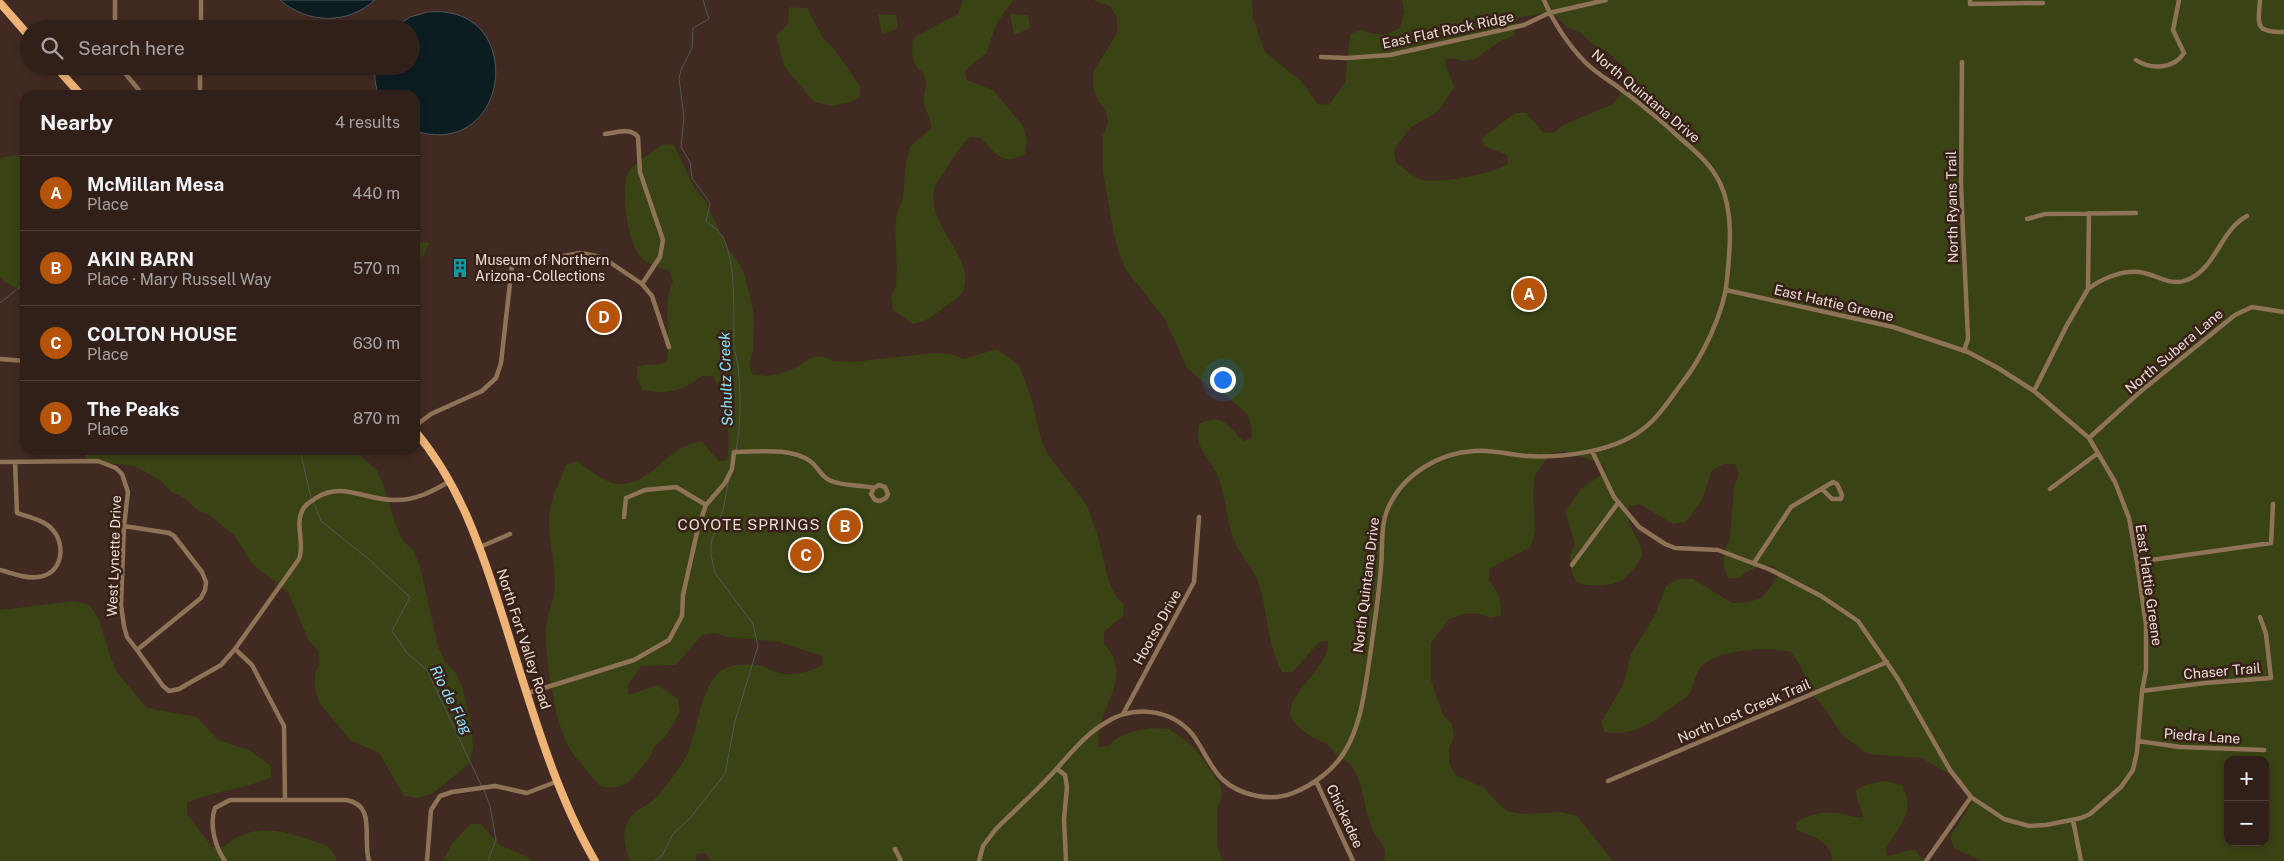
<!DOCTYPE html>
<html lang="en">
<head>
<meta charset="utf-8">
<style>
	body { margin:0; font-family:"Public Sans",sans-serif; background:#3d2d26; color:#f1f3f6 }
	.controls { position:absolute; right:15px; bottom:15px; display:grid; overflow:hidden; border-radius:10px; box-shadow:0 2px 8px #0003 }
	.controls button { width:45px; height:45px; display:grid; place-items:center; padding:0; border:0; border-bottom:1px solid #4c3e38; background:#312019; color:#f1f3f6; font:25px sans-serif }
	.you { position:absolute; left:1222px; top:379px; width:18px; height:18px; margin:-12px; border:4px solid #fff; border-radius:50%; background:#1a73e8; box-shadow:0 0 0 8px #1a73e833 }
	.badge { display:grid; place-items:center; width:32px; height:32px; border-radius:50%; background:#b45309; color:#fff; font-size:16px; font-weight:700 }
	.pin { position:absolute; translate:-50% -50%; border:2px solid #fff; box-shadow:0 1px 5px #0006 }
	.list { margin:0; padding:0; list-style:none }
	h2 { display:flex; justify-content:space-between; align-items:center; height:65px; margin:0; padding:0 20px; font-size:21px }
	h2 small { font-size:16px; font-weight:400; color:#a8a3a2 }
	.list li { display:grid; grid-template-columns:32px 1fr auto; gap:15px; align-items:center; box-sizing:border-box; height:75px; padding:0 20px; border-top:1px solid #4c3e38 }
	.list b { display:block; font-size:19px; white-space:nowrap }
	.list p { margin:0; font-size:16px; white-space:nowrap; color:#a8a3a2 }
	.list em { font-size:16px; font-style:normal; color:#a8a3a2 }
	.icon { flex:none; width:28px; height:28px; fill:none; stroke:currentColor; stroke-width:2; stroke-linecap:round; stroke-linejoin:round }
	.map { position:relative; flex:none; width:2284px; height:861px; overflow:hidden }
	.search { position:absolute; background:#312019; box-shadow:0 2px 8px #0003; left:20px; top:20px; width:400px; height:55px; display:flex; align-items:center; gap:12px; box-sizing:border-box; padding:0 18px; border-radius:28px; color:#a8a3a2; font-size:19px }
	.panel { position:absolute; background:#312019; box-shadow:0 2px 8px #0003; left:20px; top:90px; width:400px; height:365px; border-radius:15px }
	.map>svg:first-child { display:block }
</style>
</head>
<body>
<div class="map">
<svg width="2284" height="861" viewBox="0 0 2284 861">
	<rect width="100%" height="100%" fill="#412a21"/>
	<path fill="#394314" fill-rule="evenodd" d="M963,0H1013L997,23L986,53L965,71L967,80L993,90L1023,126L1027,141L1025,154C1001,167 997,154 981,138L970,137C958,150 953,157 945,171C943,175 938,179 936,184C920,224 982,260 961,294C958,299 950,303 946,306C935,315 927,321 913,324L893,310L891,297L896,286L897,268L895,229L897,212L903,198L906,163L910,147L931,128C931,115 923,111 924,98C924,90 928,83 924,75C922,71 918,69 916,66C911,57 912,48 913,38L958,14Z
		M1093,0H1252L1253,18L1265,52L1301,81L1318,104L1329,105L1345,82L1350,34L1361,30C1376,36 1385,36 1400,28L1404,12L1402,0H2284V861H1982L1954,848L1950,837L1971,804L1968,791L1948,773L1921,758L1868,754L1843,736L1825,709L1814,697L1800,665L1791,652C1769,646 1719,649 1702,666C1695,673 1694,686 1689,694C1685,699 1676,704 1671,708C1650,725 1632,736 1605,732L1601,722L1623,685L1631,654L1655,615L1666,586L1678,579H1693L1732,603L1748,602L1762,598L1778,576L1774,566C1760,565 1750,569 1739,578H1728L1724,567V552L1730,538L1734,486L1739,474L1735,464H1724L1712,470L1702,500L1686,522L1673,524L1639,504L1628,507C1627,530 1639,535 1643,555C1638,561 1633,572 1626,577C1612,588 1593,587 1577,583L1571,571L1570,556L1575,544L1565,511L1581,489L1605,472L1603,464L1564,451L1551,453L1535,475L1533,493L1535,531L1531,547L1489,569V580C1498,591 1502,600 1501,615L1491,618L1479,614H1464L1449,619L1431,643V680L1443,715L1452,724L1454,737L1449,748V763L1456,775L1484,788L1506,811L1522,814L1561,812L1577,816L1613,861H1384C1388,849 1381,843 1375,834C1363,813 1365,784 1351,765C1348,761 1342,759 1338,756C1334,753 1332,748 1328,745C1324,742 1318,741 1314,738C1308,735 1297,727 1293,721C1278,698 1332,667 1328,641L1319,642L1293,672H1282C1267,645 1268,613 1259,584C1253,566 1239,555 1233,538C1227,519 1225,498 1219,479C1210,455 1194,452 1199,424C1222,412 1227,424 1243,441L1251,439L1252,428L1247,414L1224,394L1210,388L1187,368L1165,319L1126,270L1119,253L1114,235L1103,172V135L1108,123L1106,111L1098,101L1093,87V72L1117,33V18L1110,6ZM1538,14L1556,16L1567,27L1581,33L1592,44L1606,51L1627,69L1629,82L1613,104L1563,125L1554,133L1543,132L1526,113H1515L1482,138L1484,146L1507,155L1508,164C1490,174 1440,185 1419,179C1411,176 1403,167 1396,163L1394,150L1410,128L1438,111L1454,88C1452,78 1446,70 1445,60L1453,58L1463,61L1475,59L1499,42L1515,35L1517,18ZM2228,760H2265V842H2228Z
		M789,7L807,8L823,38L834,49L860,86V97L847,103L830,106L814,102L784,66L776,35L788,24Z
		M878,14L896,15L898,28L882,35Z
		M1010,14L1028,15L1030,28L1014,35Z
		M663,144L674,145L695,189L705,200L727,248L737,260L745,276L754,315L753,352L749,364L752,374L766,376L783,373L799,366L809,358L822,356L834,361L852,362L934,353L951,354L963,359L997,349L1019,365L1032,400L1041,439L1048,455L1087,505L1099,540L1108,579L1115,595L1124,605L1123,616L1104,632V643C1137,681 1093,708 1099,747L1108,746L1117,738L1134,731L1151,728L1169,729L1194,747L1220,784L1222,796L1217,808V845L1223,861H710L706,853L697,854L696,861H630C625,849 621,833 628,821C632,812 644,807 651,802C661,794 685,762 689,750C698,727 701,677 728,667C738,664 752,664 762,666C767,667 771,671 776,672C792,677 809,672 823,665L822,656L780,642L727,637L715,633L702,635L676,665L641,666L627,686L629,694C639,693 647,687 658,685L678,699L680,712L666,736L655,746L648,760L628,783L614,788L600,786C590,774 579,763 571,751C556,728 545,659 546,632C546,615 555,601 555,584C555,559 546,533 550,508C553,494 561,479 566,465L576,461C585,467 603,481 613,483C649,492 669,441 702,442L719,461L727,460C732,432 726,400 713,376H702C683,391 667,395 643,390L637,378V367C648,363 656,366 667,362C671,335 662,307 673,281L669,271C661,268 651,265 644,260C628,250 620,190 628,173C631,165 655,150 663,144Z
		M25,154V293L5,282L0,277V158Z
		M415,242L429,243L424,255L415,262Z
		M87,450H354L377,470L384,486L395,523L402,539L413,550L420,566L438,646L445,662L456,673L463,689L472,729L473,748L469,764L432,794L417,798L404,796L379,753L350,740L320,704L315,689V674L320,663L318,650L309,641L288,592L252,564L235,536L211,516L197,510L186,499L172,492L161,481L135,466L86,461L84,453Z
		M74,601L90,605L99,619L110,656L117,672L147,708L197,717L218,740L249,750L271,766V777C245,790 214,790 187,803V814L212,847H223C251,824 276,828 308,839C314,842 325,843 329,848C333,851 335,857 338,861H0V610Z
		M1885,781L1902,785C1916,812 1900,825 1886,848L1887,856C1898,855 1904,849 1915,850L1924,861H1833C1830,841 1814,837 1797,830L1796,822C1810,814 1827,810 1843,814C1851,816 1854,818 1863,817C1862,807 1856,801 1856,790L1868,784Z
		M470,824H481L500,845L529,858L531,861H443L452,844Z"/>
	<path fill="#0c1d22" stroke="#505759" d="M280,0H375C347,25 308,24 280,0Z
		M428,12C528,3 512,161 415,131V95H378L375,80V66H411V29H393L410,17Z"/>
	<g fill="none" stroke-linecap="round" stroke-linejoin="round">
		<path stroke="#505759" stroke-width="1" d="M703,0L709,19L693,28L692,48L681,70L679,79L684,117L681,147L690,162L692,178L710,203L706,222C712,226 719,230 723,237C737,266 733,313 734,344C734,351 737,359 738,366C741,393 741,425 736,451
			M0,303L25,283
			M300,450L311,498
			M313,501L321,521L366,557L410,597L392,631L407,653L427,670L482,787
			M484,790L490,806L496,840L488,861
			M654,861L662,856L673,834L691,817L725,774L735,721L758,646L753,624L715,573L711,555V543L723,510L729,479"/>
		<path stroke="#8f7356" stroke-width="4.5" d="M115,0V29
			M1970,0V4L2043,3
			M2260,0C2258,26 2255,32 2284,32
			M115,23H143
			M201,29V0
			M1321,57L1347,58L1390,55L1524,25L1549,13L1606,0
			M2136,60C2151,70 2174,69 2184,53L2173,30L2179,0
			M1962,62L1961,186L1968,339L1964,351
			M119,66L143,95
			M200,95V66
			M605,134C616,133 630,127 638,137L640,172L663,240L660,257L642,284
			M2027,219L2045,214L2136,213
			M2088,289C2101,279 2122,270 2139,272C2157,274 2169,287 2187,280C2217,268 2220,230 2247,216
			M0,359L25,361
			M2034,391L2067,325L2088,289L2089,213
			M415,426L431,414L482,391L496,378L501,363L512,265L580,253L602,257L642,284L652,296L669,347
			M2089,438L2141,391L2235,315L2252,307L2284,312
			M1592,451L1614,497L1639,527L1665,544L1675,548L1718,550L1771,570L1821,596L1858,621L1898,679L1950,770L1971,797L2004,819L2029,826L2046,825L2081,818L2090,814L2121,787L2133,770L2137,752L2142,691L2146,670V625L2137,562L2129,518L2115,482L2089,438L2034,391L1998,368L1968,352L1893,327L1726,290
			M0,462L98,461L116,468L122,474L128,492L124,526L121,605L124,626L127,637L137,650L163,686L169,691L179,689L221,665L235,649L299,559C305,544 295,525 302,511C304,505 310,502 316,498C342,481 365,500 393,500C414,501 432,492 450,481
			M2050,489L2098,453
			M624,517L626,498L645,490L676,487L706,505
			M124,526L169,533L174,536L202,572L206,582L205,590L201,598L137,650
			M480,547L510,534
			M2137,562L2271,543L2273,504
			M1754,563L1791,507L1833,482L1837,484L1842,495L1841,499H1832L1822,489
			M1572,565L1618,503
			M0,570C12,573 25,579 38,577C62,575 67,545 52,529C44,520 28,517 17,513L15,462
			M235,649L252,665L284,726L285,799
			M2142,691L2205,683L2271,678L2266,634L2260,617
			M528,693L634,660L669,640L682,616L683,595L698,528L706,505L725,483L732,469L734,452C758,452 789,447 810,461C817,466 821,476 829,480C843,487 859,484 874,488L871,494L875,500L880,501L886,498L888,494L885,487L879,485L874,488
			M1123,714L1194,582L1199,517
			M2138,741L2180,747L2264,750
			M1057,769L1065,775L1067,787L1064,819L1066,861
			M1316,781L1353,861
			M1608,781L1887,662
			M2073,820L2081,861
			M895,849L901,861
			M225,861C215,847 209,824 215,808L230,800H346C377,805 362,838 369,861
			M427,861L431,810L440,796L452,792L495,786L527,793L558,781
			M979,861L983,846L996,829C1014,811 1033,794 1050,776C1067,758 1083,736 1105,723C1133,705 1171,708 1193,735C1203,749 1210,767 1222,779C1240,796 1271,802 1293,793C1313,785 1334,770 1345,751C1362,723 1365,687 1370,656C1374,626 1379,596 1381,566C1383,546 1380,524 1389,506C1404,474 1439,453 1474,451C1492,449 1509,455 1527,456C1562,458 1614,452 1643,429C1659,417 1670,399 1682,383C1702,358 1724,313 1727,280C1730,249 1734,212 1720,183C1711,164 1696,152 1680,138C1662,121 1642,105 1622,90C1610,81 1596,73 1586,63C1569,46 1553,22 1544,0
			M1926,861L1971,797"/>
		<path stroke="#eeb376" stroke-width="8" d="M0,3L29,36
			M55,66L81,95
			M415,431C458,482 479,542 499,605C526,688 551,786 595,861"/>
	</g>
	<defs>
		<g id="building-bare" transform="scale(1.5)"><path d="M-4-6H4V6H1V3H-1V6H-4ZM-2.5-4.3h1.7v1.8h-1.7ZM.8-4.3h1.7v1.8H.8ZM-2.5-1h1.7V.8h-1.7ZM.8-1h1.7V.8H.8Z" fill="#0f9aa8" stroke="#372017" stroke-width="2.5" paint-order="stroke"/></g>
	</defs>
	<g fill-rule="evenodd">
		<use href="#building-bare" x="460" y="268"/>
	</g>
	<g text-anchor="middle" stroke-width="5" stroke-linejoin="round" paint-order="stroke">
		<g font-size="14" fill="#eeded8" stroke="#372017">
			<text transform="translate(1448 30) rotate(-12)" y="5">East Flat Rock Ridge</text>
			<text transform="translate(1646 96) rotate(40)" y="5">North Quintana Drive</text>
			<text transform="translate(1952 207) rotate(-91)" y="5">North Ryans Trail</text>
			<text transform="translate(1834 303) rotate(13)" y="5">East Hattie Greene</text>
			<text transform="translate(2174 351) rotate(-40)" y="5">North Subera Lane</text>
			<text transform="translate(114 556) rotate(-88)" y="5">West Lynette Drive</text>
			<text transform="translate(1366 585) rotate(-83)" y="5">North Quintana Drive</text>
			<text transform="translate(2149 585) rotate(82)" y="5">East Hattie Greene</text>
			<text transform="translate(1157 627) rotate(-61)" y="5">Hootso Drive</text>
			<text transform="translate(524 639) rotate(72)" y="5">North Fort Valley Road</text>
			<text transform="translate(2222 671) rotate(-5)" y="5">Chaser Trail</text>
			<text transform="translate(1744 711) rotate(-23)" y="5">North Lost Creek Trail</text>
			<text transform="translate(2202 736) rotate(4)" y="5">Piedra Lane</text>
			<text transform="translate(1345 816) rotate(65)" y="5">Chickadee</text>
		</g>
		<g font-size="14" fill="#eeded8" stroke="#372017" text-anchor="start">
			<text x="475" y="265">Museum of Northern<tspan x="475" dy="16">Arizona - Collections</tspan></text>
		</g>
		<g font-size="15" font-style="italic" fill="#89e1f9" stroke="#372017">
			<text transform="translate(726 379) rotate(-92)" y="5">Schultz Creek</text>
			<text transform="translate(451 700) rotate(63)" y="5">Rio de Flag</text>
		</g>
		<g font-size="15" letter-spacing="1" fill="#eeded8" stroke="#372017">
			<text x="749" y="530">COYOTE SPRINGS</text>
		</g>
	</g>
</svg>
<div class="controls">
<button>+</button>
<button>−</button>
</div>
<div class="you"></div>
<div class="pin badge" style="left:1529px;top:294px">A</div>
<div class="pin badge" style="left:845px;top:526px">B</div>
<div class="pin badge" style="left:806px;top:555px">C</div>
<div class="pin badge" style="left:604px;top:317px">D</div>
<div class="search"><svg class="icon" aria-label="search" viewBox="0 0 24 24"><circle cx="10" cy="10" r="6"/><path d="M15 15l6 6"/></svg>Search here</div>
<section class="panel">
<h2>Nearby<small>4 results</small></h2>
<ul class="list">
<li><span class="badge">A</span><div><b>McMillan Mesa</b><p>Place</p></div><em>440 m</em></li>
<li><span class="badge">B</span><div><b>AKIN BARN</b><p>Place · Mary Russell Way</p></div><em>570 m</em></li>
<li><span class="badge">C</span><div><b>COLTON HOUSE</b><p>Place</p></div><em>630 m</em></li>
<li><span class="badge">D</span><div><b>The Peaks</b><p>Place</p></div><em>870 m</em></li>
</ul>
</section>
</div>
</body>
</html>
